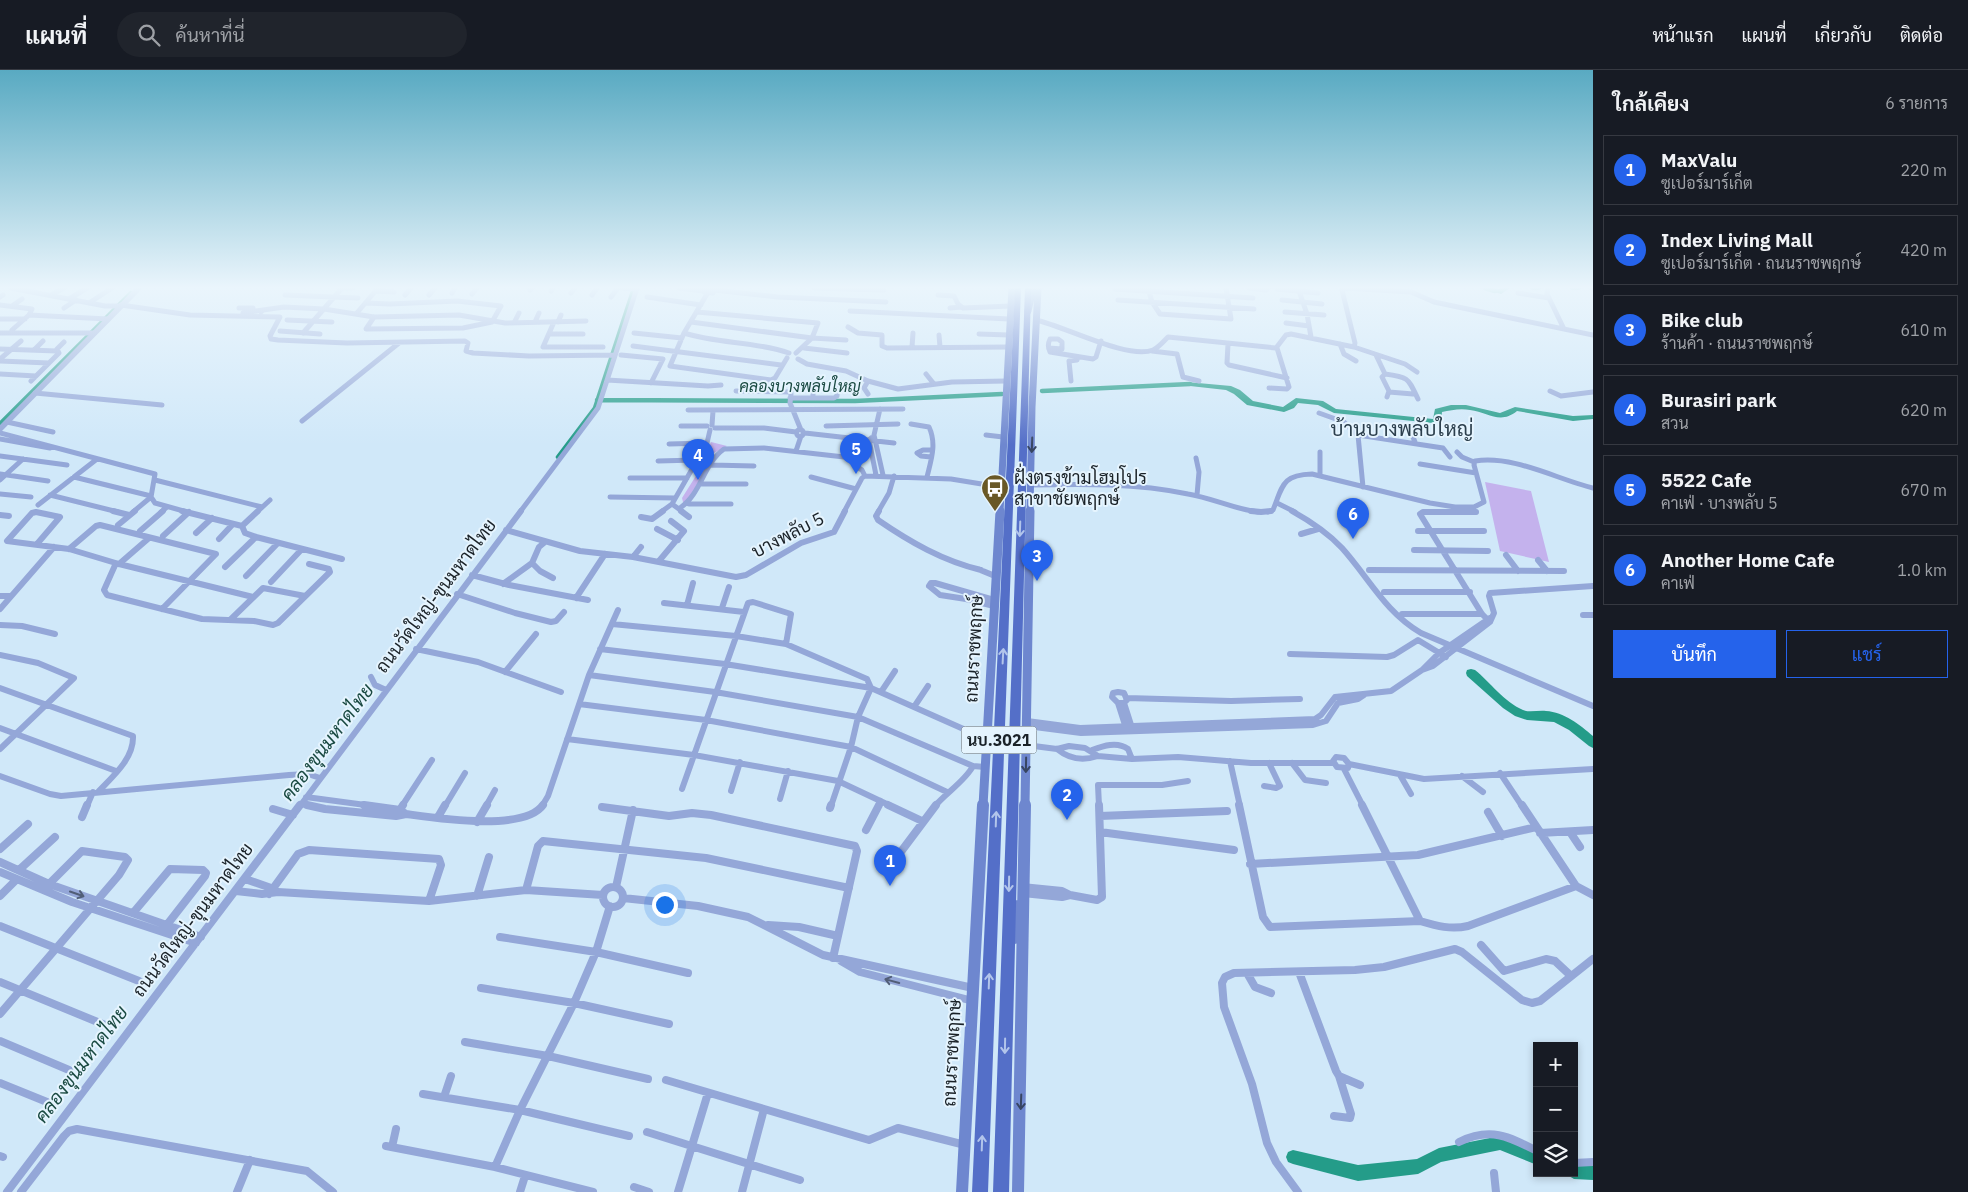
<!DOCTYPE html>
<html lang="th">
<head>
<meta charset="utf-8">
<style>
	body { margin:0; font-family:"IBM Plex Sans",Sarabun,sans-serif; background:#20242c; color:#f1f3f6 }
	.controls { position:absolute; right:15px; bottom:15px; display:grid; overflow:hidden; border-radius:0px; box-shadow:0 2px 8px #0003 }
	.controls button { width:45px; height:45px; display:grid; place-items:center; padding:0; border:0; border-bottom:1px solid #363941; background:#171b24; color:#f1f3f6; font:25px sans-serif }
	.you { position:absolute; left:664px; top:834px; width:18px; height:18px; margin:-12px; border:4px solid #fff; border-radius:50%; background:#1a73e8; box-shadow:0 0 0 8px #1a73e833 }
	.badge { display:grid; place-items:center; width:32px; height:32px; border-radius:50%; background:#2563eb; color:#fff; font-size:16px; font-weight:700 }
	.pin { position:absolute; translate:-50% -41px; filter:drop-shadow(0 1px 2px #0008) }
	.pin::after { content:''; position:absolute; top:26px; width:18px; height:15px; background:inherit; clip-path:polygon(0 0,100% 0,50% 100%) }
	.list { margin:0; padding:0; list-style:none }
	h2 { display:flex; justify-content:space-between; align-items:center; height:65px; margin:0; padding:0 20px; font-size:21px }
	h2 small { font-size:16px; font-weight:400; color:#9ea1a6 }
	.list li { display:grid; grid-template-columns:32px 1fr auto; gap:15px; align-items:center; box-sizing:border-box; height:70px; margin:0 10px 10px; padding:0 10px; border:1px solid #363941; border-radius:0px }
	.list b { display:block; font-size:19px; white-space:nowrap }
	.list p { margin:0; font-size:16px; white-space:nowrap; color:#9ea1a6 }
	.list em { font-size:16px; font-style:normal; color:#9ea1a6 }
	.actions { display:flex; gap:10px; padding:15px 20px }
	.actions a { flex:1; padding:11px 0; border:1px solid #2563eb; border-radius:0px; text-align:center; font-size:18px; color:#2563eb }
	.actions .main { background:#2563eb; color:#fff }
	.icon { flex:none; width:28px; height:28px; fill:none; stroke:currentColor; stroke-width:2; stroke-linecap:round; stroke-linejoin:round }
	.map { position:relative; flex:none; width:1593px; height:1122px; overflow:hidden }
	header { display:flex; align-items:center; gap:30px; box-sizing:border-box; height:70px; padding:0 25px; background:#171b24; border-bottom:1px solid #363941 }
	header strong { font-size:24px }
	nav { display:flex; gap:28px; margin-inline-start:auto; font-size:18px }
	.search { width:350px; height:45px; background:#20242c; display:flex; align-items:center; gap:12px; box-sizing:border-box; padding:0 18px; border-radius:28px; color:#9ea1a6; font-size:19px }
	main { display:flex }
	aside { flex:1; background:#171b24 }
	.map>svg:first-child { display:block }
</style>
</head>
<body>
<header>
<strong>แผนที่</strong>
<div class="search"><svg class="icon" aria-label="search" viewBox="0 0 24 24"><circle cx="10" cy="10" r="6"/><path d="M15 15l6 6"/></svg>ค้นหาที่นี่</div>
<nav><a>หน้าแรก</a><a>แผนที่</a><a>เกี่ยวกับ</a><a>ติดต่อ</a></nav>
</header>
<main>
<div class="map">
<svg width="1593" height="1122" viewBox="0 0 1593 1122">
	<rect width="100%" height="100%" fill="#d0e8f9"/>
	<path fill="#c4b2ed" d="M711,372L727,376L714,383L698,419L690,433L683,432L682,428L699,401Z
		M1485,412L1531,421L1549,492L1500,481Z"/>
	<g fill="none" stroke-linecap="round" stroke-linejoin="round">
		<path stroke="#249c89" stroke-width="4.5" d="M1485,218L1495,221
			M1042,321L1190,314
			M597,330L855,331L1002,324
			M0,354L131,223
			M558,387L595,338L634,218"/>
		<path fill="#249c89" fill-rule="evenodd" d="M1503,218H1510L1501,224L1492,221Z
			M1530,218H1542C1540,221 1531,221 1530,218Z
			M1569,218H1582C1580,221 1571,221 1569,218Z
			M1187,312L1231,316L1240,320L1253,331L1283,337L1296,328L1323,331L1336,339L1433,349L1435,339L1451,335H1466L1500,343L1515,337L1573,346L1593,345V349L1573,351L1517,341C1500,355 1488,342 1470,340C1461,338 1451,340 1442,342L1441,352L1433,353L1334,343L1318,335L1298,333L1294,338L1284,342L1247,335L1234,324L1226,320L1190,316H1187Z
			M1471,599L1475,600C1490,612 1504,632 1523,640C1530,643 1538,640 1546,641C1564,642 1580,655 1593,666V678L1589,676L1569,660L1554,652L1527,650L1515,646L1503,638L1467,606L1466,603L1467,600Z
			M1500,1066L1537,1080V1095L1500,1080L1441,1092L1418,1104L1358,1111L1293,1094L1288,1092L1286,1087L1288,1082L1293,1080L1358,1095L1417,1089L1439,1078Z
			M1574,1093L1593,1094V1110L1574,1109L1569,1106L1567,1103H1574Z"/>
		<path stroke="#94a7d8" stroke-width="5" d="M11,218L105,236H120
			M342,218H353
			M622,218L637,219
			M679,218L704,221
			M814,218L884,220
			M1148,218L1152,232L1160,244L1231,249L1226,218
			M1249,218L1266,220L1268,218
			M1346,218L1411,222L1434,232L1593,265
			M1548,218L1547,224L1564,259
			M1591,218L1593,219
			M707,219L714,220L713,223L704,222Z
			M1115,219L1253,228
			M1277,219L1318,223
			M530,220L532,218
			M714,220L778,227L886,232
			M376,221L394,222
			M551,221L553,218
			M1299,221L1307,244L1311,267
			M452,223L455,218
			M571,223L575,218
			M1518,223L1549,228
			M472,224L477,218
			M707,224L684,263L670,296L771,310L775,308L787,288
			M51,225L64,218
			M285,225L358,228
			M405,225L411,218
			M429,225L435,218
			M592,225L597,218
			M938,225L954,226L958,234L963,238L1010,236
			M0,227L3,225
			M611,227L618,218
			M647,227L701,235
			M69,229L87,218
			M1118,230L1254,239
			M1282,230L1322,234
			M89,233L112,218
			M366,233L390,234L457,231L501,236L492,252L463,258L366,259L374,247
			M0,235L32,239L29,245L12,260
			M121,235L190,245L280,247L270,266L271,269L278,270L347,273L465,271L468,273L466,281L473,283L529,286L615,285
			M12,236L22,229
			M64,238L76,230
			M239,238H253
			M950,238L961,237
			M263,240L284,237L324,239L374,247L459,245L505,253L586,251
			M850,241L1009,249
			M697,242L818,253L812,268L796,283
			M1285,242L1324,245
			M243,243L263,240L261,242
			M356,244L378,218
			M29,245L108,249
			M0,249H25
			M287,250L332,252
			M1036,250C1064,256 1128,290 1153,280C1158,278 1164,271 1168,267L1276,278L1286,265L1291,264L1354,277L1355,273L1342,220L1346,218
			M535,252L539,243
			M554,252L543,277H603
			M558,252L561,245
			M691,252L812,268L846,270
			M514,253L519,243
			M1286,253L1309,256
			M848,257L858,263L882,265V276L887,278L1008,277
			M280,261L320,264
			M0,263H94
			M303,263L342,218
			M634,263L682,268
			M684,263C718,274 755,271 789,283
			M549,264H583
			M979,264L1009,265
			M939,265L940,277
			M1228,274L1227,293L1229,295L1287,308
			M1340,274L1344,284L1356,291
			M633,276L781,295
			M912,277L913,263
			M1354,277L1405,294L1417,302
			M804,278L847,283
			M1049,278L1062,279V272L1058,269H1050C1048,273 1048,278 1050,282L1093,289L1096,287L1101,271
			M0,279L57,281
			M34,280L43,271
			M1152,281L1177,284L1183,307L1199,311
			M621,285L663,289L651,313
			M1376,285L1385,304C1409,307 1408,308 1418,329
			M0,289L21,271
			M798,289L807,294L846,301L868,311L898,319L952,312L1006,311
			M0,291L49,293
			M0,304L36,306
			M926,304L934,314
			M1385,304L1382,307L1389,321L1387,327
			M607,310L708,316L721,315
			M31,311L59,283L57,279L64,272
			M868,311L864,318L868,324
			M1071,311L1069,291L1077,290
			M813,318V327
			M1269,318L1287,319L1289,317L1277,278
			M736,321L791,322
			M1550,321L1561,326L1593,322
			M1389,322L1413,324
			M35,323L162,335
			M791,324L790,333L801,360
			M790,328H834L837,326V318
			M880,339L874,365L883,405
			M688,340L903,339
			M1319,343L1344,352L1357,365
			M302,351L399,273
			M7,352L53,362
			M911,354L929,357C937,374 931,390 927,407
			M712,355L713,341
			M681,356H707
			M826,356L898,354
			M1409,357L1415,372
			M715,358H764L796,362
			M796.5 363a3.5 3.5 0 1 1 7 0a3.5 3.5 0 1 1-7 0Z
			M0,363L155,404L151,427L133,442
			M805,363L894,373
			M986,365L1003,367
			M871,368L869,370L876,405
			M0,369L50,378
			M669,374L707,373
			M796,381L801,366
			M1320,382V405
			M1457,382L1462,387L1474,392
			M0,386L67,395
			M931,387L921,386L917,383L923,380H932
			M1196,388L1199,402L1197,425
			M658,391L696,390
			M1420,394L1476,403
			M711,395L754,396
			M857,397L862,400L865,406
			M0,404L48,411
			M74,407L151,426
			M811,407L856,419
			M630,408H687
			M0,410L23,389
			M155,410L262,437
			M701,414H746
			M1031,415C1083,414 1136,413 1188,424C1212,428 1234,439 1258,442
			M1363,417L1358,365L1443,378L1450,387
			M0,424L31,427
			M50,425L118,442
			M151,427L155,433L187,442
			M610,427L675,428
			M1277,433L1295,442
			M689,434H731
			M38,435L97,389
			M680,438C702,423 703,394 724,379L764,378L862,389
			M161,442L167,437
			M257,442L270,430
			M520,442L598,338L637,218
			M661,442L672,434
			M683,442L672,434L707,373L710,360
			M844,442L862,408L865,406L951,409L1000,417
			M878,442L889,423L894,406
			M1268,442L1273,440C1283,415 1282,405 1312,404L1430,433L1455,437H1474L1484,432L1474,395L1475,391C1514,385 1556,409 1593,418
			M1423,442H1476"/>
		<path stroke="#94a7d8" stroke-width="6" d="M113,441L129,445
			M182,441L242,456L245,463L256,467L342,489
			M681,441L689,447
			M879,441L876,446L878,450C910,472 943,491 981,500
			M1251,441L1261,442L1271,441
			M1292,441C1310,451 1328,463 1342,478C1369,508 1385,542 1421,563L1593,636
			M1476,442H1423L1420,444L1482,544L1490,552
			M0,445L9,446
			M641,447L652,449L663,441
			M118,455L135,441
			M242,456L258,441
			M657,459L678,470
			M506,460L580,481L633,487L736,507L746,505L801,473L834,462L845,441
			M140,461L163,441
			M1418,461H1484
			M196,463L212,448
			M1301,464L1318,459
			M163,466L189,442
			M219,469L233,454
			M37,474L60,447L36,442L32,443L7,471L69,479L119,494L253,527
			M69,479L96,456L100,455L216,484L162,539
			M1414,480L1488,481
			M1506,485L1518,501
			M633,487L641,477
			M1538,490L1547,501
			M659,491L684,461L671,451
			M116,493L104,520L107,525L202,549L254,551L273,555L278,553L330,502L329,499L309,494
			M532,493L540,501L553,508
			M119,494L149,468
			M225,497L256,467
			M978,499L995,506
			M1369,500L1564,501
			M472,505L509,515L588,530
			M246,506L278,473
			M271,512L302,479
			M503,514L532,493L539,477L545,472
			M1384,522H1470
			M457,524L515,543L551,552L556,551L564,542
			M0,526H11
			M966,527V529L994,536
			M576,528L605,484
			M966,529L940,525L929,516L931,513H935L994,530
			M664,533L744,542
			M687,535L693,513
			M722,538L729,517
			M0,539L54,477
			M1402,544H1482
			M1583,545H1593
			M230,550L263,518L305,526
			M612,554L736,566L786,574L867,609L871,618L858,647L851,677L831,736
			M0,555L22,556L55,564
			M416,579L478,592L561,622
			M600,579L725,594L871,618L977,665
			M1290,584L1387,587L1394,585L1418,570L1446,587
			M0,585L38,593L74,608L0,679
			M1423,599L1439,583L1490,548
			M505,602L536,564
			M589,605L715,622L858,647L973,696L985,697
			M371,607L375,615L386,620
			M0,618L133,666C134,689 112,707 98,722
			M881,622L895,601
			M1118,622L1124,623L1127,630L1124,633H1118L1112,627L1113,623Z
			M1127,628L1231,631L1300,629
			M1118,633L1126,658
			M1124,633L1132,658
			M579,634L706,650L851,677L947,722
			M914,637L928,616
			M1027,651L1080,658L1315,649L1321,645L1335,627L1391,621L1422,600L1433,596L1490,552L1494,543L1489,526L1490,523L1593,516
			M1027,656L1081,663L1313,655L1326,651L1338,633L1358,629L1364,625
			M0,658L116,701
			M567,669L694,685L838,711L891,736
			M1026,675L1057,679L1069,676L1085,678L1098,686L1132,689L1178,687L1251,693H1334
			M1057,679C1069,689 1083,691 1098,686
			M1092,680C1103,676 1117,671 1128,679L1132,689
			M1336,687L1344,688L1349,694L1348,698L1337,697L1333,691Z
			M1230,691L1240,736
			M1292,693L1305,710L1326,713
			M1349,694L1424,709L1593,699
			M1344,699L1363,736
			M1500,703L1522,736
			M1400,705L1411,724
			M0,706L50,724L61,726L289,705L308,704L320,708
			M1462,706L1483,722
			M1264,716L1276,718L1280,716L1269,693
			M682,719L748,533L753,532L791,544L786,574
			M731,721L740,692
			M306,727L373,736
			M780,729L788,701
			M302,734L312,736
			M87,736L93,722
			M300,736L521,441
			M402,736L432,690
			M445,736L465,703
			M486,736L495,720
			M542,736L548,726L589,605L618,540
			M878,736L881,731
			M935,736C946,723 966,710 973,696
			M1099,736L1098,715H1162L1188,711"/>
		<path stroke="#94a7d8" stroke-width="8" d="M307,735L325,739L396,746L406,744C435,748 524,762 543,735
			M364,735L400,740L406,744
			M888,735L922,751
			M1239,735L1263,847L1270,857L1420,851C1437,856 1451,860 1468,856L1576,816L1593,825
			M1362,735L1420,851
			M1522,735L1576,816
			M602,737L669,746L692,743L711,745L855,776L857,781L833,888
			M830,738L831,735
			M273,739L293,745
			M1488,742L1502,766
			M398,743L403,735
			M1100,746L1227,741
			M82,747L87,735
			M438,747L445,735
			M477,752L487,735
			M866,760L879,735
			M1100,762L1234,780
			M1570,762L1580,777
			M1540,763L1593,760
			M0,779L28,754
			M900,783L936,735
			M0,792L49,814L201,867
			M1250,794L1418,785L1536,757
			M19,800L55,767
			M0,802L72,832L196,873
			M245,809L274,819
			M616,817L633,740
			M1022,817L1062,821L1070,825L1062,827L1023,823
			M603 827a10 10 0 1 1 20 0a10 10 0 1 1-20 0Z
			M526,820L538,776L543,771L706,788L849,818
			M236,821L262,824L278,822L429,831L526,820L603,825
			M269,824L298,784L309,780L439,789L441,795L429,831
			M1070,825L1097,830L1102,827L1099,735
			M0,826L16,810
			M477,826L489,787
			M623,828L698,836L748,847L823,885L973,918
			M133,843L170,799L203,800L206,803L205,806L166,856
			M768,855L799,857L838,866
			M0,856L139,911
			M500,867L596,882L688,903
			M1481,875L1504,901L1546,889L1555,891L1570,905
			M841,891L860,902L973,931
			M1299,902L1336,1001L1339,1006L1360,1015
			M1247,903L1255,917L1271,923
			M0,912L105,955
			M481,918L574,933L669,954
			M0,944L119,805L128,790L125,787L82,781L49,814
			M0,971L69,1000
			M465,972L548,986L648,1009
			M666,1010L869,1070L898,1058L965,1075
			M0,1013L47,1032
			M423,1024L520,1040L629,1066
			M444,1027L451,1006
			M1334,1046L1350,1048L1351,1044L1339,1006
			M647,1062L800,1110
			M1459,1072C1490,1057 1508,1066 1537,1081
			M386,1076L495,1097L593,1122
			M392,1077L396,1059
			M0,1086L3,1087
			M1574,1093L1593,1092
			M495,1097L520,1040L574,933L596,882L610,836
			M1494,1103L1496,1122
			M634,1117L649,1122
			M7,1122L300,735
			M21,1122L64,1066L69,1061L77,1059L307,1101L333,1122
			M237,1122L250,1090
			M520,1122L525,1106
			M678,1122L708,1023
			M742,1122L764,1039
			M1298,1122L1276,1092L1267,1073L1252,1014L1224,937L1222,913L1225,907L1234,903L1355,900L1384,897L1455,879L1462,882L1522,930L1532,933L1540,931L1593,889"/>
		<path stroke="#94a7d8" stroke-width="5.5" d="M0,359L139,218"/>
		<path stroke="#6e87cf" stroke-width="7" d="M1028,241L1033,218
			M1000,442L1012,218
			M1030,442L1032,337L1038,218"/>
		<path stroke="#6e87cf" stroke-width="9" d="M983,736L1000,441
			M1025,736L1030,441"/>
		<path stroke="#6e87cf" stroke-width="12" d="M1014,868L1018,836
			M962,1122L983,735
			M1018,1122L1025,735"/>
		<path fill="#546fc8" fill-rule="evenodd" d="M1015,218H1021L988,1122H972Z
			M1025,218H1031L1009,1122H993Z"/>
	</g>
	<defs><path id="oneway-shaft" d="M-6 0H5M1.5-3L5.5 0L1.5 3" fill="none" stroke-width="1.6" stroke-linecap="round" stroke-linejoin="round" transform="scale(1.25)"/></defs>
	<g stroke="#374562">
		<use href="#oneway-shaft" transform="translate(1032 375) rotate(92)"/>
		<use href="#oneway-shaft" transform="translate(1026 695) rotate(91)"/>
		<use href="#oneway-shaft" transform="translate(1021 1032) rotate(92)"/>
	</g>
	<g stroke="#b2c5eb">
		<use href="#oneway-shaft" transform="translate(1020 459) rotate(92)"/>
		<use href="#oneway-shaft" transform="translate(1003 586) rotate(-87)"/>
		<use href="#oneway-shaft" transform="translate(996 749) rotate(-88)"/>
		<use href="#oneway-shaft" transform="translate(1009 814) rotate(91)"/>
		<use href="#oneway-shaft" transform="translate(989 911) rotate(-88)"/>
		<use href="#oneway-shaft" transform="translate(1005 976) rotate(91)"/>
		<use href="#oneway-shaft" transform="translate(982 1073) rotate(-88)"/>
	</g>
	<g stroke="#515e77">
		<use href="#oneway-shaft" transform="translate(77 824) rotate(19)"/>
		<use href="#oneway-shaft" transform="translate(892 911) rotate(-165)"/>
	</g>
	<linearGradient id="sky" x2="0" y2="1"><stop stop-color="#59aac2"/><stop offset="0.58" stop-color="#eaf5fc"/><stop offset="1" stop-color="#eaf5fc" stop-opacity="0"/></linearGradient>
	<rect width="1593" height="375" fill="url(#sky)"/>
	<defs>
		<g id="bus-pin" transform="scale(1.4375)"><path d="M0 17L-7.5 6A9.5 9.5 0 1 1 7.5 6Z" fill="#695826" stroke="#e5f4fe"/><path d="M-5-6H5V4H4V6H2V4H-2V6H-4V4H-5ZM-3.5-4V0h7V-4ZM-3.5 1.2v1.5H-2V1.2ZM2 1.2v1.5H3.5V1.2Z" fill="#fff"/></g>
	</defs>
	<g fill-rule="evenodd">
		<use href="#bus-pin" x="995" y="418"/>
	</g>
	<g text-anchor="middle" stroke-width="4" stroke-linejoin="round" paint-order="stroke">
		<g font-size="16" font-style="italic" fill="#1a4a42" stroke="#e5f4fe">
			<text x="800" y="322">คลองบางพลับใหญ่</text>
		</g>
		<rect fill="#e5f4fe" stroke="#576168" stroke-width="1" x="961.5" y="656.5" width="75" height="27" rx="4"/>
		<g font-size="16" font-weight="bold" fill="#1a2228">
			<text x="999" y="676">นบ.3021</text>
		</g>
		<g font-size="18" fill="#1a2228" stroke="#e5f4fe" text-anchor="start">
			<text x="1014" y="414">ฝั่งตรงข้ามโฮมโปร<tspan x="1014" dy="21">สาขาชัยพฤกษ์</tspan></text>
		</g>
		<g font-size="18" fill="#1a2228" stroke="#e5f4fe">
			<text transform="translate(788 465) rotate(-27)" y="6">บางพลับ 5</text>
			<text transform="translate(436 526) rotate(-53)" y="6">ถนนวัดใหญ่-ขุนมหาดไทย</text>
			<text transform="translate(974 579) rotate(-87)" y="6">ถนนราชพฤกษ์</text>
			<text transform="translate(193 850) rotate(-53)" y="6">ถนนวัดใหญ่-ขุนมหาดไทย</text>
			<text transform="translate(952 983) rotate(-87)" y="6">ถนนราชพฤกษ์</text>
		</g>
		<g font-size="19" font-style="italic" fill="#1a4a42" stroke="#e5f4fe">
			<text transform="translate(327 672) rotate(-53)" y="7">คลองขุนมหาดไทย</text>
			<text transform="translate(81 994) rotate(-53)" y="7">คลองขุนมหาดไทย</text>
		</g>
		<g font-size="20" fill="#2c3f4d" stroke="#e5f4fe">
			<text x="1402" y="366">บ้านบางพลับใหญ่</text>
		</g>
	</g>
</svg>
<div class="controls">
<button>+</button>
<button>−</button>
<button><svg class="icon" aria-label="layers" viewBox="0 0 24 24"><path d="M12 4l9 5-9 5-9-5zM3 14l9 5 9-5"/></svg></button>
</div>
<div class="you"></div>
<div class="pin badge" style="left:890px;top:816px">1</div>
<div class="pin badge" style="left:1067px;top:750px">2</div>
<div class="pin badge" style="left:1037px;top:511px">3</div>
<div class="pin badge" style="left:698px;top:410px">4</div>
<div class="pin badge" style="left:856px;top:404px">5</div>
<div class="pin badge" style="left:1353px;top:469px">6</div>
</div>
<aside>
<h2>ใกล้เคียง<small>6 รายการ</small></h2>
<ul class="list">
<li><span class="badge">1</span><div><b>MaxValu</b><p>ซูเปอร์มาร์เก็ต</p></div><em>220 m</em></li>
<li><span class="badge">2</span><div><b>Index Living Mall</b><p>ซูเปอร์มาร์เก็ต · ถนนราชพฤกษ์</p></div><em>420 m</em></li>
<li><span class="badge">3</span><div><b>Bike club</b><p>ร้านค้า · ถนนราชพฤกษ์</p></div><em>610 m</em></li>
<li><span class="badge">4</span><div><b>Burasiri park</b><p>สวน</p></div><em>620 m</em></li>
<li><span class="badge">5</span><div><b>5522 Cafe</b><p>คาเฟ่ · บางพลับ 5</p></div><em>670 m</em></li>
<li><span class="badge">6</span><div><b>Another Home Cafe</b><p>คาเฟ่</p></div><em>1.0 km</em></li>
</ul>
<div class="actions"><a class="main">บันทึก</a><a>แชร์</a></div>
</aside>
</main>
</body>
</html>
